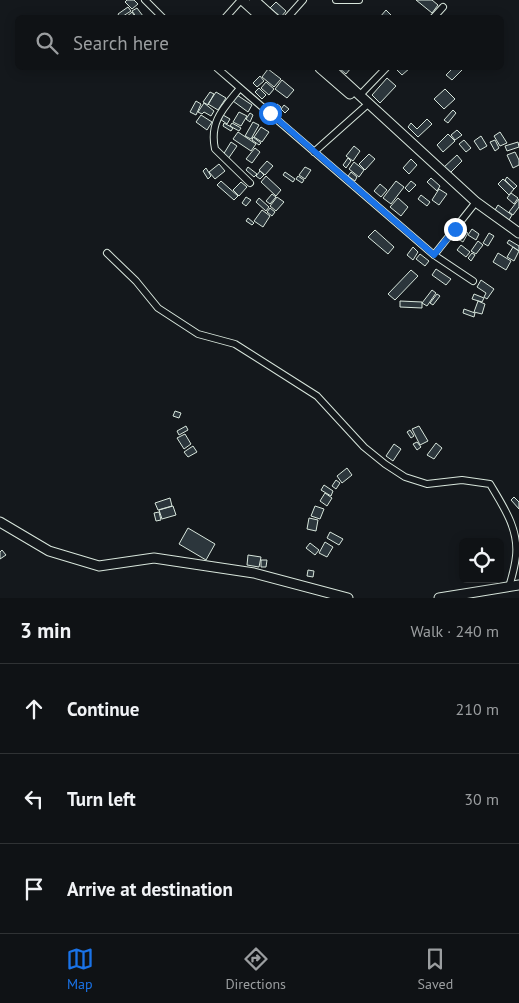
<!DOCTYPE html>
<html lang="en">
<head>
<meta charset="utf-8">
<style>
	body { margin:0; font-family:"PT Sans",sans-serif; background:#181b1e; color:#f1f3f6 }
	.controls { position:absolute; right:15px; bottom:15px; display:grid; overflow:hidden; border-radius:8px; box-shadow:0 2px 12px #0003 }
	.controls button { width:45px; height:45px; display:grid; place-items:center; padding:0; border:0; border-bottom:1px solid #2f3234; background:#0f1215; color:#f1f3f6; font:25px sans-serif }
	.stop { position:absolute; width:15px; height:15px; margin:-11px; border:4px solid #1a73e8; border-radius:50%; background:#fff }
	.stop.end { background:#1a73e8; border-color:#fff; box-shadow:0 1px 5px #0008 }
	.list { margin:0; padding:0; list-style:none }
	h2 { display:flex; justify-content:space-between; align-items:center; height:65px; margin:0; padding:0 20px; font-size:21px }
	h2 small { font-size:16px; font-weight:400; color:#9b9ea0 }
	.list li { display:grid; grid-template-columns:32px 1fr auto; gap:15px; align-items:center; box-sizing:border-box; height:90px; padding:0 20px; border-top:1px solid #2f3234 }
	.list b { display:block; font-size:19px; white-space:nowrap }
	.list em { font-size:16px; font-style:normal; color:#9b9ea0 }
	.icon { flex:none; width:28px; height:28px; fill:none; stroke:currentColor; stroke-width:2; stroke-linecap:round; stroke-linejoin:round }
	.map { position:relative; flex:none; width:519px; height:598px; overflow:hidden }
	.search { position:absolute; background:#0f1215; box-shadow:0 2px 12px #0003; left:15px; right:15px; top:15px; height:55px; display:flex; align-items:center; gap:12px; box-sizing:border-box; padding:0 18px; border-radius:8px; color:#9b9ea0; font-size:19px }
	.sheet { height:335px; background:#0f1215 }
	nav { display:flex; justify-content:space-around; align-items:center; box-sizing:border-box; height:70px; border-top:1px solid #2f3234; background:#0f1215; font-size:14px; color:#9b9ea0 }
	nav a { display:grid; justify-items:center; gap:2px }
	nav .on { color:#1a73e8 }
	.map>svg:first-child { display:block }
</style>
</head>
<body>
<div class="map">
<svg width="519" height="598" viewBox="0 0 519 598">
	<rect width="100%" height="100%" fill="#14181c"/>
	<path fill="#2c363c" stroke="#d8e6dc" d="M127,0H134L138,4L132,9L125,2Z
		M416,0H432L438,5L432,13Z
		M276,2L286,11L281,17L270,8Z
		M128,7L131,11L120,18L118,14Z
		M137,8L143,16L141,18H137L132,11Z
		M386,10L394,18L380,17Z
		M132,12L136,18H125Z
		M339,68H351L346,74Z
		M400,68H410L402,75L397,70Z
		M453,68H464L452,80L446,75Z
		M268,69L281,79L274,87L262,77Z
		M260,76L264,81L257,87L253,83Z
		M387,78L396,86L380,103L372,95Z
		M282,80L294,90L287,98L275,89Z
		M266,82L274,89L269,95L261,88Z
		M259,88L266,95L262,99L255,92Z
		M445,89L455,99L444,109L434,99Z
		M210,92L214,94L208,105L203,102Z
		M216,92L226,98L218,110L208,104Z
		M237,95L252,105L248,112L233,101Z
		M196,101L201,104L196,115L190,112Z
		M204,103L214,111L211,116L204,112L202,114L198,112Z
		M277,104L281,107L278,112L273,109Z
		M284,105L289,109L285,113L281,109Z
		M453,110L456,113L448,123L444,120Z
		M239,112L247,116L241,126L233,122Z
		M250,113L253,115L250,122L246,119Z
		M201,115L212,122L207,130L196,122Z
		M223,115L230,119L227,124L220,119Z
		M427,119L432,124L418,137L408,127L411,123L417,129Z
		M253,122L259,125L251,139L245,136Z
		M224,123L233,128L231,131L223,126Z
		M232,123L241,128L239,131L230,126Z
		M261,127L269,132L262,142L254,137Z
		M457,130L462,135L455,140L451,135Z
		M238,132L256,144L251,151L233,139Z
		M500,132L507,143L500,146L494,136Z
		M448,134L455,141L443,152L437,145Z
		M481,136L487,146L480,150L474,141Z
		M253,137L261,143L259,145L252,140Z
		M464,140L471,148L466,152L459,144Z
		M495,140L499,148L495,151L490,142Z
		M231,142L237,146L228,159L223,155Z
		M518,142L519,147L507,151L505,146Z
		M354,146L360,151L353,161L346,156Z
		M255,148L260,152L252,163L246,159Z
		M515,152L519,160V165L513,168L507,155Z
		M369,154L375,159L365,170L359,164Z
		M457,155L462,161L449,174L443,168Z
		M348,158L351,161L346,168L343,165Z
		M411,159L417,165L409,174L403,168Z
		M267,161L273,166L265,175L259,170Z
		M354,162L364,170L359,177L349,169Z
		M219,164L225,171L215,179L209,172Z
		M248,167L257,174L254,177L246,170Z
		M305,167L311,170L305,179L299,175Z
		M206,168L211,176L208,179L203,171Z
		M260,171L264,175L260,179L256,176Z
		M285,172L295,179L293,182L283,175Z
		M351,172L357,177L355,181L348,176Z
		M266,176L281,190L276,196L261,182Z
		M298,176L304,180L302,183L296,179Z
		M507,177L517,186L514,189L505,180Z
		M431,178L440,186L437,191L427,182Z
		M503,179L514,189L509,195L498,184Z
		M221,181L238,196L234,200L217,185Z
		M396,181L404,187L391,204L383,198Z
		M411,181L416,185L409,192L405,188Z
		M241,182L247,187L239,196L233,190Z
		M380,184L387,190L381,197L374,191Z
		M439,189L447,194L439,205L432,200Z
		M511,193L518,198L514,204L507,198Z
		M272,194L276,197L270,204L266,201Z
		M421,195L430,202L427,206L418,199Z
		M246,197L251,200L246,206L242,203Z
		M277,197L284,202L276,211L270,206Z
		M259,198L269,207L266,211L256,202Z
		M398,198L408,207L401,216L390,207Z
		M519,199V207L513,215L509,212Z
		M498,205L512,215L509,220L495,210Z
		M270,208L275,212L272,216L267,212Z
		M262,210L270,216L263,227L254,221Z
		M248,218L254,223L252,225L246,221Z
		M461,229L468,233L463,242L456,238Z
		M472,229L479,234L476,240L468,235Z
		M375,230L394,247L388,254L368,237Z
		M489,233L494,236L488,246L483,243Z
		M509,240L519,246V251L507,243Z
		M478,241L483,245L476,254L471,251Z
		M461,245L470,252L466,257L457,250Z
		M413,247L418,252L413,260L407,255Z
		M513,247L519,251L514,261L507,257Z
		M472,253L475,255L471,261L468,258Z
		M498,253L511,261L506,270L493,262Z
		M420,254L429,261L425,266L416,259Z
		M436,269L451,279L446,285L432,275Z
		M411,270L418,276L395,300L388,294Z
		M481,280L494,289L487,299L484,297L486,293L477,287Z
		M432,290L436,293L427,306L422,303Z
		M437,294L440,296L433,305L430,303Z
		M474,294L484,298L482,302L472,299Z
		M400,301L422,302V308L400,307Z
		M478,301L485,304L482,314L474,312Z
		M464,309L475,313L474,317L463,313Z
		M175,411L181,413L179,418L173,416Z
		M186,426L188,430L179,435L177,431Z
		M419,426L428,441L420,445L412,429Z
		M410,430L414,436L411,438L407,432Z
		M185,434L191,444L184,449L177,438Z
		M417,442L421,447L417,450L413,444Z
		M436,443L442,448L434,459L427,455Z
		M394,444L401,449L393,461L386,456Z
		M193,446L197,452L188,457L184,452Z
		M347,468L352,475L342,483L337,476Z
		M336,480L340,483L336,489L332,486Z
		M324,485L333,491L331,496L321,490Z
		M325,493L332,498L327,506L320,501Z
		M514,497L519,502V509L511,500Z
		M170,498L172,506L158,510L155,503Z
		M173,506L176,515L162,519L159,510Z
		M315,506L324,509L320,519L311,516Z
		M159,512L161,520L156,521L154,513Z
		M309,518L318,520L316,531L307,529Z
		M188,528L215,544L206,560L179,544Z
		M330,532L343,539L339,545L327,538Z
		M325,542L333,547L327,557L319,553Z
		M310,543L319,550L315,555L306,548Z
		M2,550L6,555L0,559V552Z
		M248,555L261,557L259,567L247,565Z
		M261,560H267L266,567H261Z
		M308,570L314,571L313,577L307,576Z"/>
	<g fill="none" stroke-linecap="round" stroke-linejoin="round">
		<g stroke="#d8e6dc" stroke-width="8">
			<path id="minor" d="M145,0L163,18
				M336,0H359
				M225,18L241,0
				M287,18L303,0
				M433,18L443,7
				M217,68L434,255L473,281
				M240,88C224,108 209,121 215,149L250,183
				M360,95L386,68
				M314,152L368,104
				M107,253L136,281L158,308L198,334L235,344L317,396L364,447L385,464L405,477L427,484L462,480L490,484C503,506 519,529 516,556C515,566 512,577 509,587
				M434,255L476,202"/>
		</g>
		<g stroke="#d8e6dc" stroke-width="11">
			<path id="secondary" d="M242,0L262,18
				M254,0L274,18
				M320,68L350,94
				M330,68L476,202L519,233
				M0,522L49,551L99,566L154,558L254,573L348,598
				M439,598L519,585"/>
		</g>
		<use href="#minor" stroke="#14181c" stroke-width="6"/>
		<use href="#secondary" stroke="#14181c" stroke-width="9"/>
	</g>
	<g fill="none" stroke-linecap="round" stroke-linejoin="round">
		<path stroke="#1a73e8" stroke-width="6" d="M270,113L434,255L455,229"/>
	</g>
</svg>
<div class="controls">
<button><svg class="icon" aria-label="locate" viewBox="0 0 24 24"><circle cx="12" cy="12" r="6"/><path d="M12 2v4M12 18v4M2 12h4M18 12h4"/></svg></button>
</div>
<div class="stop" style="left:270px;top:113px"></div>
<div class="stop end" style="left:455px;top:229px"></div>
<div class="search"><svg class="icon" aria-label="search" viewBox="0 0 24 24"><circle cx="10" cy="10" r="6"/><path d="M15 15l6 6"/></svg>Search here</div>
</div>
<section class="sheet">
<h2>3 min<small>Walk · 240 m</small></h2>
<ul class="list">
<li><svg class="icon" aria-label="ahead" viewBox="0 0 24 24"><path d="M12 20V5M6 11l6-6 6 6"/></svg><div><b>Continue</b></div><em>210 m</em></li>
<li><svg class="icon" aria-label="left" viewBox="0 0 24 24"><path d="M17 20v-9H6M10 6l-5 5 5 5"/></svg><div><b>Turn left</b></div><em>30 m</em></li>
<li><svg class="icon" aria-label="arrive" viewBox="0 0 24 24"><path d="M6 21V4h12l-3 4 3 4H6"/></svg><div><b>Arrive at destination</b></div></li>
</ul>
</section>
<nav>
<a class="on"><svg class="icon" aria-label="map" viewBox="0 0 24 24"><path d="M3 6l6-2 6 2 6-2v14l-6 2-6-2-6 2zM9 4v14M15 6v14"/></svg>Map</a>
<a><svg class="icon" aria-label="directions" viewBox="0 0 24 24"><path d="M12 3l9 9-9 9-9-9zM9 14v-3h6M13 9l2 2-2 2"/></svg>Directions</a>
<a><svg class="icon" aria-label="saved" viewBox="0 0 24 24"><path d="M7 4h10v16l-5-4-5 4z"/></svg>Saved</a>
</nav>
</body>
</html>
